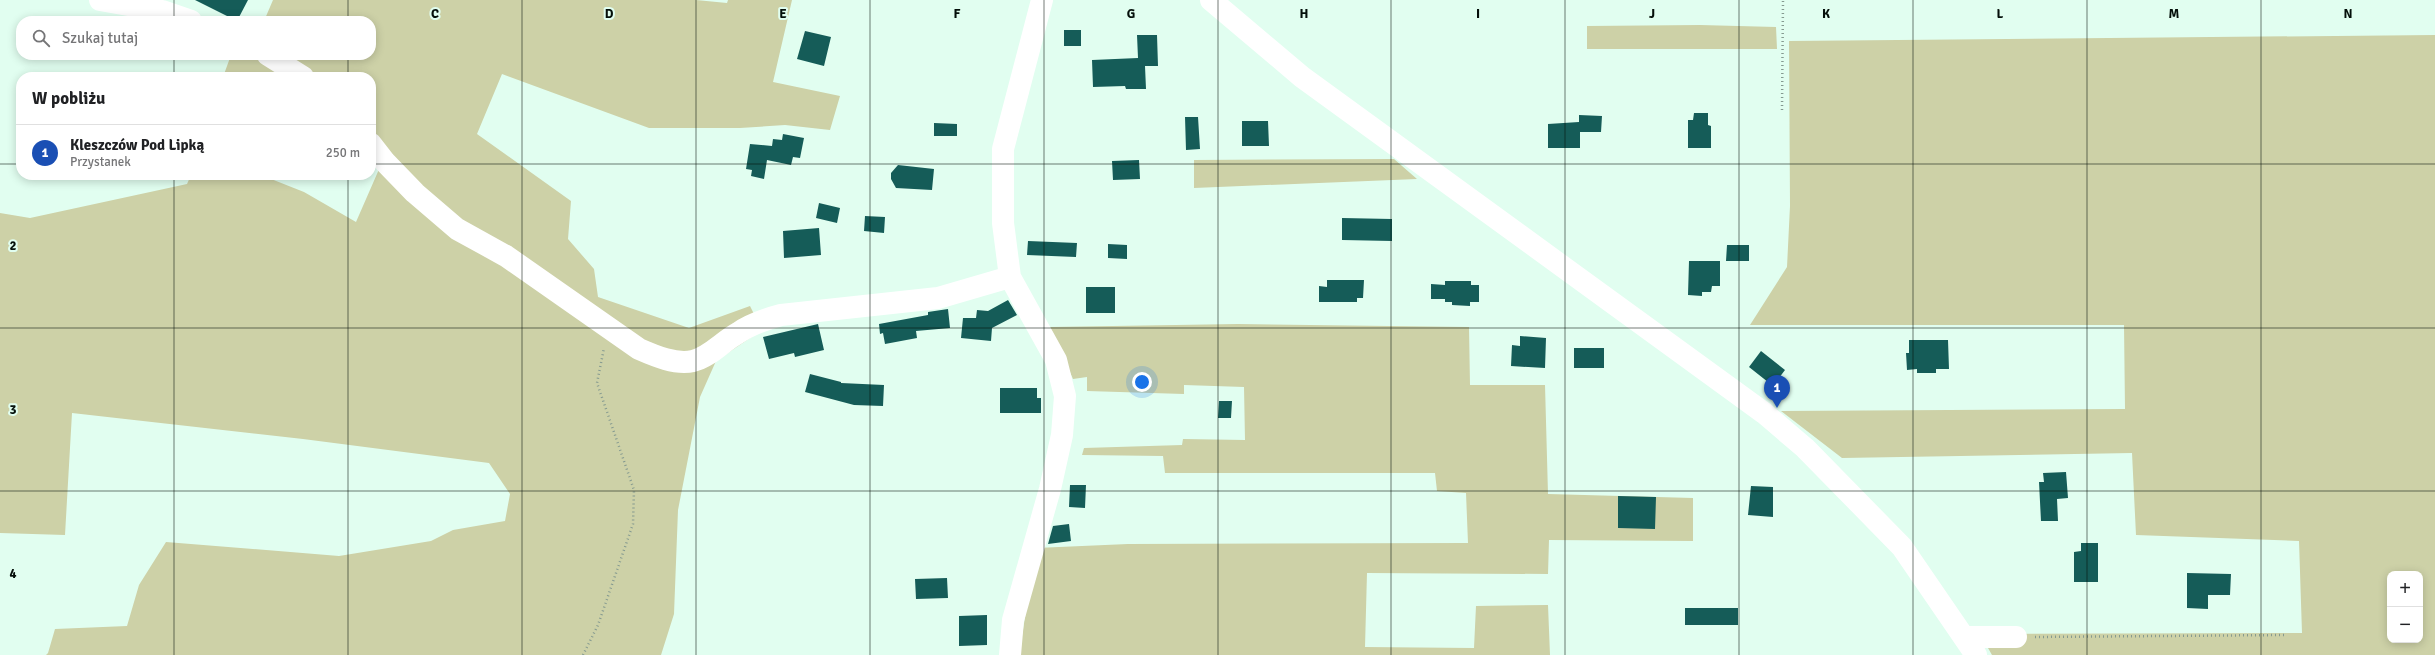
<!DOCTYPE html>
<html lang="pl">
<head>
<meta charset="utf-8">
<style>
	body { margin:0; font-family:Signika,sans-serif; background:#f2f2f2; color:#202124 }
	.controls { position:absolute; right:12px; bottom:12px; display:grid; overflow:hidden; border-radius:8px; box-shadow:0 2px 10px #0003 }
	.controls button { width:36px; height:36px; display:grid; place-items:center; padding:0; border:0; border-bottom:1px solid #e0e0e0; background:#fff; color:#202124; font:20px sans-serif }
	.you { position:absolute; left:1142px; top:382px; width:14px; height:14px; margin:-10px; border:3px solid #fff; border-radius:50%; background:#1a73e8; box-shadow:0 0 0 6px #1a73e833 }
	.badge { display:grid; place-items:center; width:26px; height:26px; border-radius:50%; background:#7c5bd5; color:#fff; font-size:13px; font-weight:700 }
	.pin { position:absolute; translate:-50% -33px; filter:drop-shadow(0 1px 2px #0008) }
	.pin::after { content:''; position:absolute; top:21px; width:14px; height:12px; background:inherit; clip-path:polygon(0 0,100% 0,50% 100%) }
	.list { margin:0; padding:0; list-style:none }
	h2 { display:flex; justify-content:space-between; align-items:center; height:52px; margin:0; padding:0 16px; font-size:17px }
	h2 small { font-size:13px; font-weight:400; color:#757577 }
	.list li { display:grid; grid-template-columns:26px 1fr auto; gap:12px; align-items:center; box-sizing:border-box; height:56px; padding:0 16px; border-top:1px solid #e0e0e0 }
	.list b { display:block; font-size:15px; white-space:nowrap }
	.list p { margin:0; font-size:13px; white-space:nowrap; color:#757577 }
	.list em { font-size:13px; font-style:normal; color:#757577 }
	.icon { flex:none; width:22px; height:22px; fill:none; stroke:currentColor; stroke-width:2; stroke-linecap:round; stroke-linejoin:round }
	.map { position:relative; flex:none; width:2435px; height:655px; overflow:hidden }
	.search { position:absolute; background:#fff; box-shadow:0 2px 10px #0003; left:16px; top:16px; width:360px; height:44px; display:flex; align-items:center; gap:10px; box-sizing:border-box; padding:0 14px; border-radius:16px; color:#757577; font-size:15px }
	.panel { position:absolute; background:#fff; box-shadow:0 2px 10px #0003; left:16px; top:72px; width:360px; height:108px; border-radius:16px }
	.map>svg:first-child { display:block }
</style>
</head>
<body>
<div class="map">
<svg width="2435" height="655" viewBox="0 0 2435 655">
	<rect width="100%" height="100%" fill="#e1fef0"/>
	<path fill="#cdd1a7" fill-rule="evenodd" d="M273,0H696L727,3L728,0H792L773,82L840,96L830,130L785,125L740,128H649L502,74L477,134L571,201L568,239L594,269L598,297L689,328L750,306L762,330L716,361L700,397L678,510L674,614L661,655H46L48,653L55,629L127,626L139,585L166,542L339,556L431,541L453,530L505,521L510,494L489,463L303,439L72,413L65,535L0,533V213L30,218L187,184L191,175H261L304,192L356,222L380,167L371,153V77H322L280,55H371V21H264Z
		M1700,25L1776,27L1777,49H1587V26Z
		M2435,35V655H1992L1980,634L2302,633L2299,541L2136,535L2132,453L1842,458L1781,411L2125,409L2124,325H1750L1787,267L1790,206L1789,41ZM2390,574H2420V640H2390Z
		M231,55H255L278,69L276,77H223Z
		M1394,159L1417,179L1194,188V160Z
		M1238,324L1469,327L1470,385H1545L1548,494L1693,498V541L1549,540L1548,574L1367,573L1365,647L1474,648L1476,606L1548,605L1550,655H1019L1036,548L1128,544L1468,543L1466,493L1437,491L1435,473H1165L1163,456L1082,455L1084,448L1182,445L1183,439L1245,440L1244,387L1184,385V394L1087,391V377L1073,379L1050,327Z"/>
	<path fill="#155c58" d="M195,0H248L237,21Z
		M1064,30H1081V46H1064Z
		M805,31L831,37L824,66L797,59Z
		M1137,35H1157L1158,66H1145L1146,89H1126L1125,86L1093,87L1092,60L1138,58Z
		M1694,113H1708V125L1711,126V148H1688V120H1693Z
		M1579,115L1602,116L1601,132H1580V148H1548V124L1579,122Z
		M1185,117H1198L1200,149L1186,150Z
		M1242,121H1268L1269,146H1242Z
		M934,123L957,124V136H934Z
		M783,134L804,138L800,158L793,157L791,165L767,160L764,179L751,176L752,170L746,169L750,144L772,146L773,139L782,140Z
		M1139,160L1140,179L1113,180L1112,161Z
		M898,165L934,169L932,190L896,188L891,179V173Z
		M819,203L840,208L837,223L816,218Z
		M865,216L885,217L884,233L864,231Z
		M1342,218L1392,219V241L1342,240Z
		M819,228L821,255L784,258L783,231Z
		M1028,241L1077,243L1076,257L1027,255Z
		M1108,244L1127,245V259L1108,258Z
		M1727,245H1749V261H1726Z
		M1689,261H1720V286H1712L1711,292H1702V296L1688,295Z
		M1327,280H1364L1363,298H1357V302H1319V286L1327,287Z
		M1445,281H1471V285H1479V302H1470V306L1452,305V302H1445V299H1431V284L1445,285Z
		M1086,287H1115V313H1086Z
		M1008,300L1017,315L992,328L991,341L961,338L963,318H976L977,310L988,311Z
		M948,309L950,328L916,331L917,338L885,344L883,333L880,334L879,324L928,315V312Z
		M818,324L824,350L795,357L794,353L769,359L763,337Z
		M1520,336L1546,338L1545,368L1511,366L1512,345L1520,346Z
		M1909,340H1948L1949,369H1936V373H1917V369L1907,370L1906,353H1909Z
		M1574,348H1604V368H1574Z
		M1761,351L1785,370L1773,386L1749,367Z
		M810,374L841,382V383L884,385L883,406L854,405L805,392Z
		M1000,388H1037V398H1041V413H1000Z
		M1219,401H1232L1231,418H1218Z
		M2066,472L2068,498L2057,499L2058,521H2041L2039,482H2044L2043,473Z
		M1070,485H1086L1085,508L1069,507Z
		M1751,486L1773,487V517L1748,515Z
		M1618,496L1656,497L1655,529L1618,528Z
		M1069,524L1071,541L1048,544L1053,526Z
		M2081,543H2098V582H2074V552L2081,551Z
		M2187,573L2231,574L2230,595H2208V609L2187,608Z
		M947,578L948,598L916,599L915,579Z
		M1685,608H1738V625H1685Z
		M987,615V645L959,646V616Z"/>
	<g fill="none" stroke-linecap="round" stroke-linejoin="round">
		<path stroke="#859a90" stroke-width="2.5" stroke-dasharray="1 3" stroke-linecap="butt" d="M1782,110L1783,0
			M2035,637L2286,635
			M583,655L598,625L633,524L634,490L597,383L604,348"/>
		<path stroke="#fff" stroke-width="22" d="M100,0L162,11L191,21
			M1211,0L1302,77L1764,413L1805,448L1902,547L1976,655
			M268,55L303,77
			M371,144L385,162L415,193L457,229L506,256L639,349C655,356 676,365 693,361C710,357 723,341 738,333C751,324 766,319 781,315L938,298L1010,277
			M1966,637H2016
			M1010,655L1013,620L1050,489L1062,435L1065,396L1056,360L1010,277L1003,223V149L1042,0"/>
	</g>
	<path fill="none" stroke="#040f0a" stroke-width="1" stroke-opacity="0.55" d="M174,0V21M348,0V21M522,0V655M696,0V655M870,0V655M1044,0V655M1218,0V655M1391,0V655M1565,0V655M1739,0V655M1913,0V655M2087,0V655M2261,0V655M174,55V77M348,55V77M0,164H21M371,164H2435M174,175V655M348,175V655M0,328H2435M0,491H2435"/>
	<g font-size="13" text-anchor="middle" font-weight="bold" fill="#040f0a" stroke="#e1fef0" stroke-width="4" stroke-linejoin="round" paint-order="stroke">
		<text x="435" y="18">C</text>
		<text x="609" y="18">D</text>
		<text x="783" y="18">E</text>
		<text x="957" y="18">F</text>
		<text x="1131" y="18">G</text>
		<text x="1304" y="18">H</text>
		<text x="1478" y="18">I</text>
		<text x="1652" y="18">J</text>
		<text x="1826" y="18">K</text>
		<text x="2000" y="18">L</text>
		<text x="2174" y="18">M</text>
		<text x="2348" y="18">N</text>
		<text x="13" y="250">2</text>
		<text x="13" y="414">3</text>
		<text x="13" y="578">4</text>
	</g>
</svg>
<div class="controls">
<button>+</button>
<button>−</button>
</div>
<div class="you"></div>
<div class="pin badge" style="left:1777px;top:408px;background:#1a4fb4">1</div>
<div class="search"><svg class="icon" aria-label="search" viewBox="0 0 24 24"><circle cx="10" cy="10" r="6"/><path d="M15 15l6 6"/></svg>Szukaj tutaj</div>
<section class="panel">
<h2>W pobliżu<small></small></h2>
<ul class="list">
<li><span class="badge" style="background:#1a4fb4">1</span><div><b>Kleszczów Pod Lipką</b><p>Przystanek</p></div><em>250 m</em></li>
</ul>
</section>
</div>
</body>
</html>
